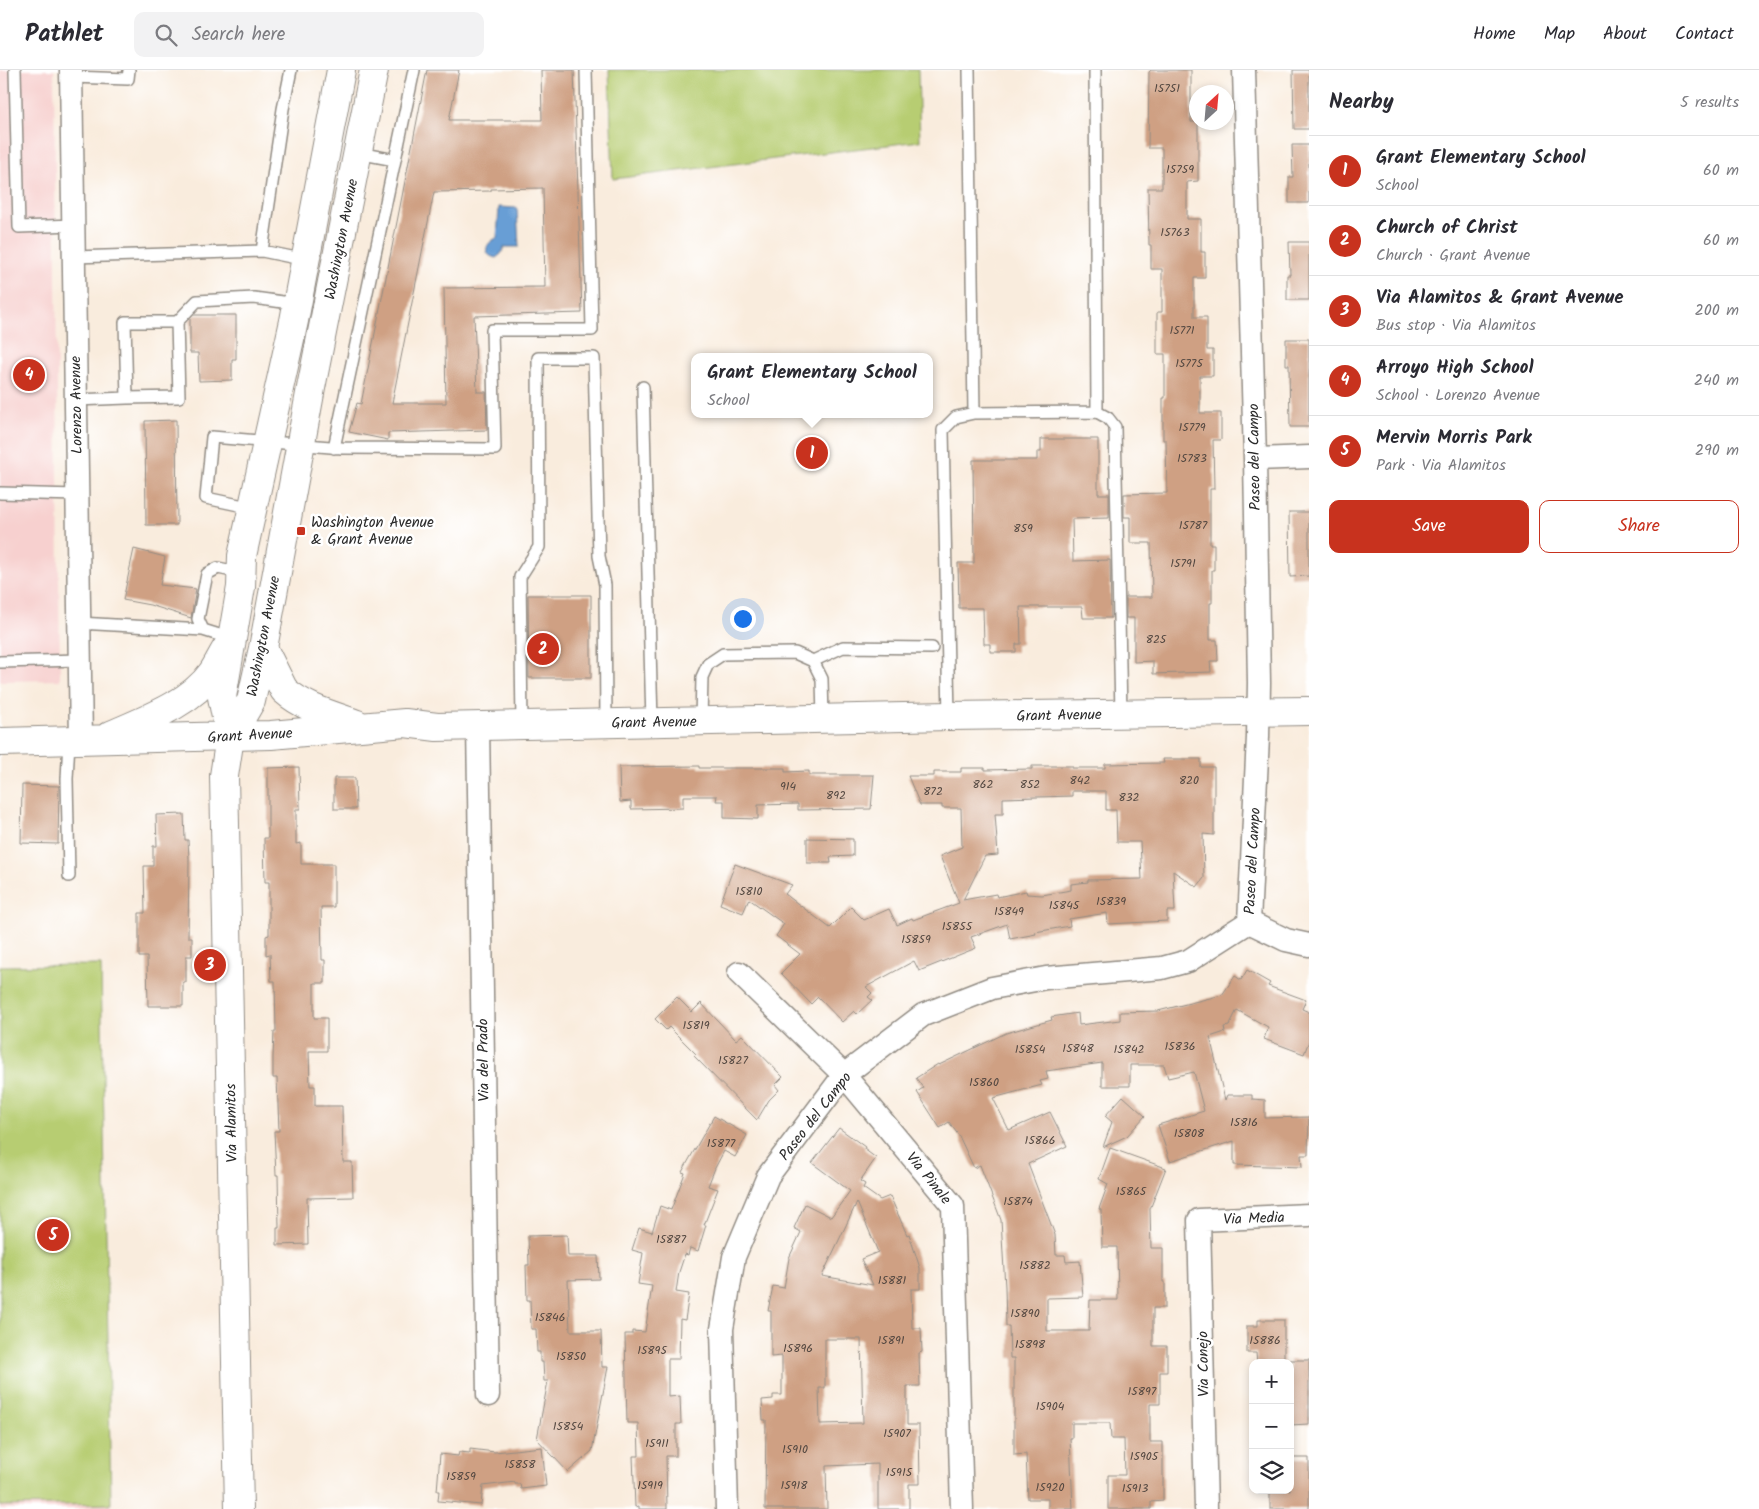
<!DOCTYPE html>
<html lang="en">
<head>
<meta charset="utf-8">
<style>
	body { margin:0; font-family:Kalam,sans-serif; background:#f2f2f3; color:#2b2b33 }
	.controls { position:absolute; right:15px; bottom:15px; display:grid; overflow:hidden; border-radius:10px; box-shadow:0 2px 8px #0003 }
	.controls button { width:45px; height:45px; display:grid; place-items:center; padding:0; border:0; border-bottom:1px solid #e1e1e2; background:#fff; color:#2b2b33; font:25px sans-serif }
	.compass { position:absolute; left:1189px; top:15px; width:45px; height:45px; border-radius:50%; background:#fff; box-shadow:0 2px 8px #0003; rotate:26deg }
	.you { position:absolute; left:742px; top:548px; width:18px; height:18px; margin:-12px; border:4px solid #fff; border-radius:50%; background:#1a73e8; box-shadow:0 0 0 8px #1a73e833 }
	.badge { display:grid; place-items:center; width:32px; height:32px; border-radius:50%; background:#c8321e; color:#fff; font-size:16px; font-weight:700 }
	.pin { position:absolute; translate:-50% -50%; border:2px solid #fff; box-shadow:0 1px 5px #0006 }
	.popup { position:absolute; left:691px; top:283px; width:242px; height:65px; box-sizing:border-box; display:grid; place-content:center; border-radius:10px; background:#fff; filter:drop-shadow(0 1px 4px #0005); font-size:16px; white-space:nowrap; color:#7c7c81 }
	.popup b { font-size:19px; color:#2b2b33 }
	.popup::after { content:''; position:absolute; left:50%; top:100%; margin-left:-10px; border:10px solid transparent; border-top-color:#fff }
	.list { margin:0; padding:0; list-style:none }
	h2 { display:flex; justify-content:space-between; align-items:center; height:65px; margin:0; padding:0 20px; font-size:21px }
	h2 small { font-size:16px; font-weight:400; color:#7c7c81 }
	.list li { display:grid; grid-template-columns:32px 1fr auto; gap:15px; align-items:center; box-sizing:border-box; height:70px; padding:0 20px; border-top:1px solid #e1e1e2 }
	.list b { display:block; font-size:19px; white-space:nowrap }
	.list p { margin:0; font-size:16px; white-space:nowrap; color:#7c7c81 }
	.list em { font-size:16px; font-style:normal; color:#7c7c81 }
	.actions { display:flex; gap:10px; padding:15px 20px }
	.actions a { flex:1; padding:11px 0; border:1px solid #c8321e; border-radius:10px; text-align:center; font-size:18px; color:#c8321e }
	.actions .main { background:#c8321e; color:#fff }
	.icon { flex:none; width:28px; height:28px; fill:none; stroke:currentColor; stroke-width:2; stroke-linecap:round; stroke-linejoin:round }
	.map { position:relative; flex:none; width:1309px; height:1439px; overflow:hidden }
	header { display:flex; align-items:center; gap:30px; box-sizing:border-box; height:70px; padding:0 25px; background:#fff; border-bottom:1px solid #e1e1e2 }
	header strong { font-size:24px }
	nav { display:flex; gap:28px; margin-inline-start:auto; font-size:18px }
	.search { width:350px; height:45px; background:#f2f2f3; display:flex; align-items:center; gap:12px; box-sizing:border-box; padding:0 18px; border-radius:10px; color:#7c7c81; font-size:19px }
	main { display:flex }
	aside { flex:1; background:#fff }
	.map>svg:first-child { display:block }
</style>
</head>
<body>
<header>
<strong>Pathlet</strong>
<div class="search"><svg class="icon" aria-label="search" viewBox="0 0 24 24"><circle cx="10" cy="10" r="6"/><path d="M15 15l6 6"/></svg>Search here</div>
<nav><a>Home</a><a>Map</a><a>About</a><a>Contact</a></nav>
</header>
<main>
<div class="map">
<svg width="1309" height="1439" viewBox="0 0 1309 1439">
	<rect width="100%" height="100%" fill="#fff"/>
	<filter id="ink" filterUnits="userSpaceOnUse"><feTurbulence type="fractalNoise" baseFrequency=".02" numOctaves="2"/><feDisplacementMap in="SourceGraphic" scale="10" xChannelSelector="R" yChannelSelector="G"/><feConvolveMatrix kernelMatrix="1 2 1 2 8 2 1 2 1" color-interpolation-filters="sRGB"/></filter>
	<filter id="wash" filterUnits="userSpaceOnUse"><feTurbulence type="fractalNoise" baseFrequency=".0096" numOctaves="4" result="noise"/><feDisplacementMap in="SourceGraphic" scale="20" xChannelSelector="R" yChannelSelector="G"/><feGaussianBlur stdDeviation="1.12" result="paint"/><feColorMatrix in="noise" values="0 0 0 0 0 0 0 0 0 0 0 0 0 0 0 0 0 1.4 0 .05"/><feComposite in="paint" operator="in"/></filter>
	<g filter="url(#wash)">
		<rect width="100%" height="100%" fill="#f9ecdd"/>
		<path fill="#f7d0cf" d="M0,0H54L60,610L0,611Z
			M111,1434V1439H0V1436Z"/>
		<path fill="#b7cd72" stroke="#717c4e" d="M609,0H918L920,71L613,109Z
			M101,895L111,1434L0,1436V896Z"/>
		<path fill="#679ed5" stroke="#496480" d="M499,137L517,138L519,177H504L501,184L496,188C481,185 486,172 497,168Z"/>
		<g id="blocks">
			<path fill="#cfa083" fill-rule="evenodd" d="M427,0H459L449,50H542L541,0H574L582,243L474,246L477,322H486L487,360L388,363V370L349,362L357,333L361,334ZM543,118L545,217L444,218L446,333H392L434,122L491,121V119Z
				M1151,0H1191V52H1198V111L1187,112V149H1201V182H1205V208H1194V247H1207V280H1213V306H1200V343H1221V370H1213L1214,419H1210V474H1214V500H1212V533H1210V570H1217L1218,591H1210L1211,602L1153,604V591L1134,592V548H1126V527H1152L1151,473H1130V447H1124V424L1167,423L1166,370H1163V328H1165V284H1157V242H1162V199H1151V175H1149L1148,118H1162V78H1148L1149,2Z
				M1293,0H1309V59H1294Z
				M1292,75H1309V133H1289V107H1293Z
				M1289,172H1309V230H1287V205H1290Z
				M194,245H236V289H232V310L199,311L198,283H190V249Z
				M1286,269H1309V357H1290L1289,295H1286Z
				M176,350L177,455H146L145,351Z
				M1041,369H1098V424H1109V448L1072,449L1073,491L1110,490L1111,548H1083L1082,537H1020L1021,574H1016V582H990V574H984L983,538H959L958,493H974L973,390H1037V382H1041Z
				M1289,442H1309V506L1290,507Z
				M134,479L165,487L160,515L196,519L191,548L150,535L123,530Z
				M528,525H591V608H529Z
				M1163,689H1201V697H1214V765L1203,764L1204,808L1197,817L1173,801L1175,841H1167V851L1108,854L1107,843L1069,849L1070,856L1035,862L1036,864L1010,869L1007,854L971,867L976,878L919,901L914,891L866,917L872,923L868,927L872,930L857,944L854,941L842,952L818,927L811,934L781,903L800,884L776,866L784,854L749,829L743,843L720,834L735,794L792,815L785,824L830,858L851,837L864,850L889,839L897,855L912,848L913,850L959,833L940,786L962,777L961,738H942V735H920L908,706H934V702H961V698H985V700L1032,699V696H1072V698H1105V694L1164,693ZM1072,721H1106V740H1116L1117,772H1140L1142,809L1088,810V812L1071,814V820L1042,825L1027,824L1026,821L997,827L996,824L963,830L985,786L998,785L995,744H1003V728L1072,726Z
				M699,696V698H785V702L809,701V705H874L871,739L798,740V734L758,735V749L724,748V731H716L717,726H683V738L631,739V731L620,732L619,697Z
				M299,697L300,739H296V774L301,773V794H334V837H321L322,890H325V913H314V948H327V981H309L310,1016H315V1036H342L343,1092H352L353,1127L307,1128L308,1174L277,1175V1158H279L278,1105H276L274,1061H279L277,1008H273V988L274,962H276L275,911H271L270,884L266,885V866L269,865V812H265L264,768H268V698Z
				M334,708H355L356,739H334Z
				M22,715L59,716L58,774L21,773Z
				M184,744L185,770H188L189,789L188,867H192V886H186V912H183V936H148L147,887H139V843H145L144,796H153V776H157L156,745Z
				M807,768L853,769V786L830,787L831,793H807Z
				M1247,900L1270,913L1268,916L1306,930L1302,939L1309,942V971L1304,984L1264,969L1268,957L1237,940L1229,956L1224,957L1225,962L1210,967L1225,1030L1227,1025H1252V1029L1265,1030V1048L1309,1047L1308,1085H1301L1302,1097L1234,1095V1071L1170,1091L1158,1055L1204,1041L1194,1002L1168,1008L1164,995H1130V1016H1102V993L1046,1001L1048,1009L1040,1011L1042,1015L993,1028L1009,1060L1050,1042L1067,1076L1028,1094L1055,1165L1056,1185H1065L1066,1192L1080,1191L1083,1227L1047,1228V1261H1089L1090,1230H1118L1117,1177H1102L1101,1140L1099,1139L1108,1114L1099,1109L1110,1078L1166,1098L1150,1139L1151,1178H1163V1212H1165V1238H1153V1276H1167V1302H1160V1334H1150V1372H1163V1431L1151,1432V1439H1108V1405H1125L1124,1369H1111L1110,1353H1072V1368H1070L1073,1439H1048V1429H1028L1026,1384L1014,1385V1288H1010L1009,1256H1006L1005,1217L1001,1150L980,1095L974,1098L959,1066L949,1052L940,1058L917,1022L923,1018L916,1008L938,994L939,995L1006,963L1052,950L1051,947L1078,943L1079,955L1120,950V942L1158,941L1222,925L1235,906L1241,910Z
				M677,927L692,942L701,933L736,970L742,965L783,1007L775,1015L779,1020L769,1030L757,1050L694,986L696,984L669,957L666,960L655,949Z
				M1123,1026L1145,1046L1127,1066L1103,1077L1112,1052L1105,1046Z
				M714,1046L747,1065L735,1087L724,1081L715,1098L708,1116L718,1119L704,1155H706L698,1181L690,1178L688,1185L685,1184L679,1202L676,1222L689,1224L685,1250L680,1249L679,1289H668V1327L680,1326L681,1354H676V1386H666L667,1439H639V1436L635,1437L633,1386H639L638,1353H627L625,1264H632V1261L645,1262L652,1216L638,1214L643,1183L632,1180L639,1158L652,1162L660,1136L671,1140L685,1103L682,1102Z
				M839,1058L865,1077L864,1079L876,1088L860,1111L865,1114L863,1118L880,1130L890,1126L907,1165L909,1164L920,1198V1219H911L912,1258H921L922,1282L919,1283L920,1316H907V1355H919L920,1414H909V1439H878V1394L826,1396L827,1439H765L766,1350H763L762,1330L773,1329V1325H782V1286L771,1287V1241H768L773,1216L784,1218L789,1188L801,1162L794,1158L805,1134L831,1147L850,1121L812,1093ZM857,1132L878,1182L861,1189L873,1215L822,1206ZM825,1269H861L863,1353L820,1354L819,1318H825Z
				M567,1165L568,1186H598L599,1209L568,1210L570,1261H601L602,1297H608L592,1381L568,1402L537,1369L548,1311H544L543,1292H540V1282H537L536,1259H531L530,1230H527L526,1195H529L528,1166Z
				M1258,1250H1284V1293H1257L1256,1283H1247V1256H1258Z
				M1290,1290H1309V1354L1290,1355Z
				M542,1377L546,1416L521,1419L520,1414H515V1412L483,1416L481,1435L438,1431L439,1421H437L440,1384L458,1386L459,1382L470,1383V1379L495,1382Z
				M1290,1388H1309V1439H1270V1420H1290Z"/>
		</g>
	</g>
	<g filter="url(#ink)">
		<use href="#blocks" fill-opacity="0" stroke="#928c84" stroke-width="1"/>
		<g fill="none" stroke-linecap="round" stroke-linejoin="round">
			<g stroke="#928c84" stroke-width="14">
				<path id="service" d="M15,0L19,157L74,155
					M969,0L974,343
					M1095,0L1097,342
					M72,7L128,9L129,0
					M358,83L395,90
					M262,181L283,39L291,0
					M74,187L262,181L306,190
					M177,252L179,327L127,328L125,252H177L197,231L254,228L297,234
					M643,317L652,652
					M76,330L127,328
					M334,378L414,0
					M0,423L77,425
					M253,438L206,428L212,367L342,378L495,379L492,260H592L586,0
					M79,553L203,560
					M232,569L203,560L198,549L207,504L218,498L242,503
					M813,591L843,577L932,578
					M0,592L80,590
					M949,646L943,360L956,347L974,343L1097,342L1108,348L1115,357L1121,644
					M701,651L702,607L708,594L723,584L795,583L813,591L822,609L823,649
					M522,654L520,507L539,477L538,288H594L599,486L605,515L606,653
					M69,671L67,709L69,806"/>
			</g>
			<g stroke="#928c84" stroke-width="25">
				<path id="minor" d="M71,0L81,671
					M1244,0L1255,389L1259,613L1258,667L1249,852
					M1255,389L1309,387
					M478,655L488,1325
					M1249,852L1286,870L1309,875
					M739,903L844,1005L953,1136L962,1439
					M727,1439L722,1259L734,1187L768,1106L844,1005L923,945L992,918L1046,908L1162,898L1188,891L1249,852
					M1206,1439L1199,1150L1309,1145"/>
			</g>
			<g stroke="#928c84" stroke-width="30">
				<path id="tertiary" d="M230,667L224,706L239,1439"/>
			</g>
			<g stroke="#928c84" stroke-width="30">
				<path id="secondary" d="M263,578L284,620C304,638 332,645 357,654
					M109,666C144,650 189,635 212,603C217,596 221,587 226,579
					M230,667L251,631L263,578L311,318L374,0
					M230,667L222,627L241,517L242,486L294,251L341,0
					M0,672L271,665L405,653L437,657L949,646L1309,641"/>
			</g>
			<use href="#service" stroke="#fff" stroke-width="11"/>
			<use href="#minor" stroke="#fff" stroke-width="22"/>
			<use href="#tertiary" stroke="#fff" stroke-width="28"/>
			<use href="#secondary" stroke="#fff" stroke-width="28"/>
		</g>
	</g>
	<rect fill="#c8321e" stroke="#fff" stroke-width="2" x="296" y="456" width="10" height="10" rx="2.5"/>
	<g text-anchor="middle" stroke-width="5" stroke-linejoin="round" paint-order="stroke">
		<g font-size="12" fill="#544841">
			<text x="1167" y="22">15751</text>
			<text x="1180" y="103">15759</text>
			<text x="1175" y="166">15763</text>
			<text x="1182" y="264">15771</text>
			<text x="1189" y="297">15775</text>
			<text x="1192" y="361">15779</text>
			<text x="1192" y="392">15783</text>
			<text x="1193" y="459">15787</text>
			<text x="1023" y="462">859</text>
			<text x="1183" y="497">15791</text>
			<text x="1156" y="573">825</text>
			<text x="1080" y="714">842</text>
			<text x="1189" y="714">820</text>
			<text x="983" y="718">862</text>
			<text x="1030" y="718">852</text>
			<text x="788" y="720">914</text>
			<text x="933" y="725">872</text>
			<text x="836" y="729">892</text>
			<text x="1129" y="731">832</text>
			<text x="749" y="825">15810</text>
			<text x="1111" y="835">15839</text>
			<text x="1064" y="839">15845</text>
			<text x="1009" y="845">15849</text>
			<text x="957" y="860">15855</text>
			<text x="916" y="873">15859</text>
			<text x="696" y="959">15819</text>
			<text x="1180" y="980">15836</text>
			<text x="1078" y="982">15848</text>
			<text x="1030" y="983">15854</text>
			<text x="1129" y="983">15842</text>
			<text x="733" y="994">15827</text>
			<text x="984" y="1016">15860</text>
			<text x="1244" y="1056">15816</text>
			<text x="1189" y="1067">15808</text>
			<text x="1040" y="1074">15866</text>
			<text x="721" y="1077">15877</text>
			<text x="1131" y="1125">15865</text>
			<text x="1018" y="1135">15874</text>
			<text x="671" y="1173">15887</text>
			<text x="1035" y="1199">15882</text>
			<text x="892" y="1214">15881</text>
			<text x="1025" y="1247">15890</text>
			<text x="550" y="1251">15846</text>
			<text x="891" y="1274">15891</text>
			<text x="1265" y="1274">15886</text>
			<text x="1030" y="1278">15898</text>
			<text x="798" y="1282">15896</text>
			<text x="652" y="1284">15895</text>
			<text x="571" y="1290">15850</text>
			<text x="1142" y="1325">15897</text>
			<text x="1050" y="1340">15904</text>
			<text x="568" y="1360">15854</text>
			<text x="897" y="1367">15907</text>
			<text x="657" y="1377">15911</text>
			<text x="795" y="1383">15910</text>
			<text x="1144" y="1390">15905</text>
			<text x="520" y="1398">15858</text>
			<text x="899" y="1406">15915</text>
			<text x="461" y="1410">15859</text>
			<text x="650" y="1419">15919</text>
			<text x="794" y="1419">15918</text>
			<text x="1050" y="1421">15920</text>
			<text x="1135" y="1422">15913</text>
		</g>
		<g font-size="15" fill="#2b2b2b" stroke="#fff">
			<text transform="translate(341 169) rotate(-79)" y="5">Washington Avenue</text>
			<text transform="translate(76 335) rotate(-91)" y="5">Lorenzo Avenue</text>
			<text transform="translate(1254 387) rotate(-91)" y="5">Paseo del Campo</text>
			<text transform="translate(263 566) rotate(-79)" y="5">Washington Avenue</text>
			<text transform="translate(1059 645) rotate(-1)" y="5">Grant Avenue</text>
			<text transform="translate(654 652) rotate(-1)" y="5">Grant Avenue</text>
			<text transform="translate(250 665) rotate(-3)" y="5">Grant Avenue</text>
			<text transform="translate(1252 791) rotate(-87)" y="5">Paseo del Campo</text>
			<text transform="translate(483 990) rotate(-91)" y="5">Via del Prado</text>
			<text transform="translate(815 1046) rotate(-52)" y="5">Paseo del Campo</text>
			<text transform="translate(231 1053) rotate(-91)" y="5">Via Alamitos</text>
			<text transform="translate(929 1108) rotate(51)" y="5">Via Pinale</text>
			<text transform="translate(1254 1148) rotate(-2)" y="5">Via Media</text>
			<text transform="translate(1203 1294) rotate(-91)" y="5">Via Conejo</text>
		</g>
		<g font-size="15" fill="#2b2b2b" stroke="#fff" text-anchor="start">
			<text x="311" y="457">Washington Avenue<tspan x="311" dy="17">&amp; Grant Avenue</tspan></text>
		</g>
	</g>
</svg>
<div class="controls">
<button>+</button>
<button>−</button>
<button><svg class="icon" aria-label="layers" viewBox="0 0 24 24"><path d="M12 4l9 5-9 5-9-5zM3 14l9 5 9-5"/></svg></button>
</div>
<svg class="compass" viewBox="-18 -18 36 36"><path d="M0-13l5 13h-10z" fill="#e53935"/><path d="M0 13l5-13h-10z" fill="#7c7c81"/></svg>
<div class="you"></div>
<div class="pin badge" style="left:812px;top:383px">1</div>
<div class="popup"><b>Grant Elementary School</b>School</div>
<div class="pin badge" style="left:543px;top:579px">2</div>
<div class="pin badge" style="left:210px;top:895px">3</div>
<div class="pin badge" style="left:29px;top:305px">4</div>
<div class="pin badge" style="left:53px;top:1165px">5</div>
</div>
<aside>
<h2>Nearby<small>5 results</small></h2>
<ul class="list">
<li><span class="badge">1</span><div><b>Grant Elementary School</b><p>School</p></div><em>60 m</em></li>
<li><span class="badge">2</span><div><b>Church of Christ</b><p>Church · Grant Avenue</p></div><em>60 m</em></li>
<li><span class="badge">3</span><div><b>Via Alamitos &amp; Grant Avenue</b><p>Bus stop · Via Alamitos</p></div><em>200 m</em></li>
<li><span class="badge">4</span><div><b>Arroyo High School</b><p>School · Lorenzo Avenue</p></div><em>240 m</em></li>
<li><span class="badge">5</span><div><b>Mervin Morris Park</b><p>Park · Via Alamitos</p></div><em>290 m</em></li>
</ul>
<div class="actions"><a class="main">Save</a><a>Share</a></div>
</aside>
</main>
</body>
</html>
